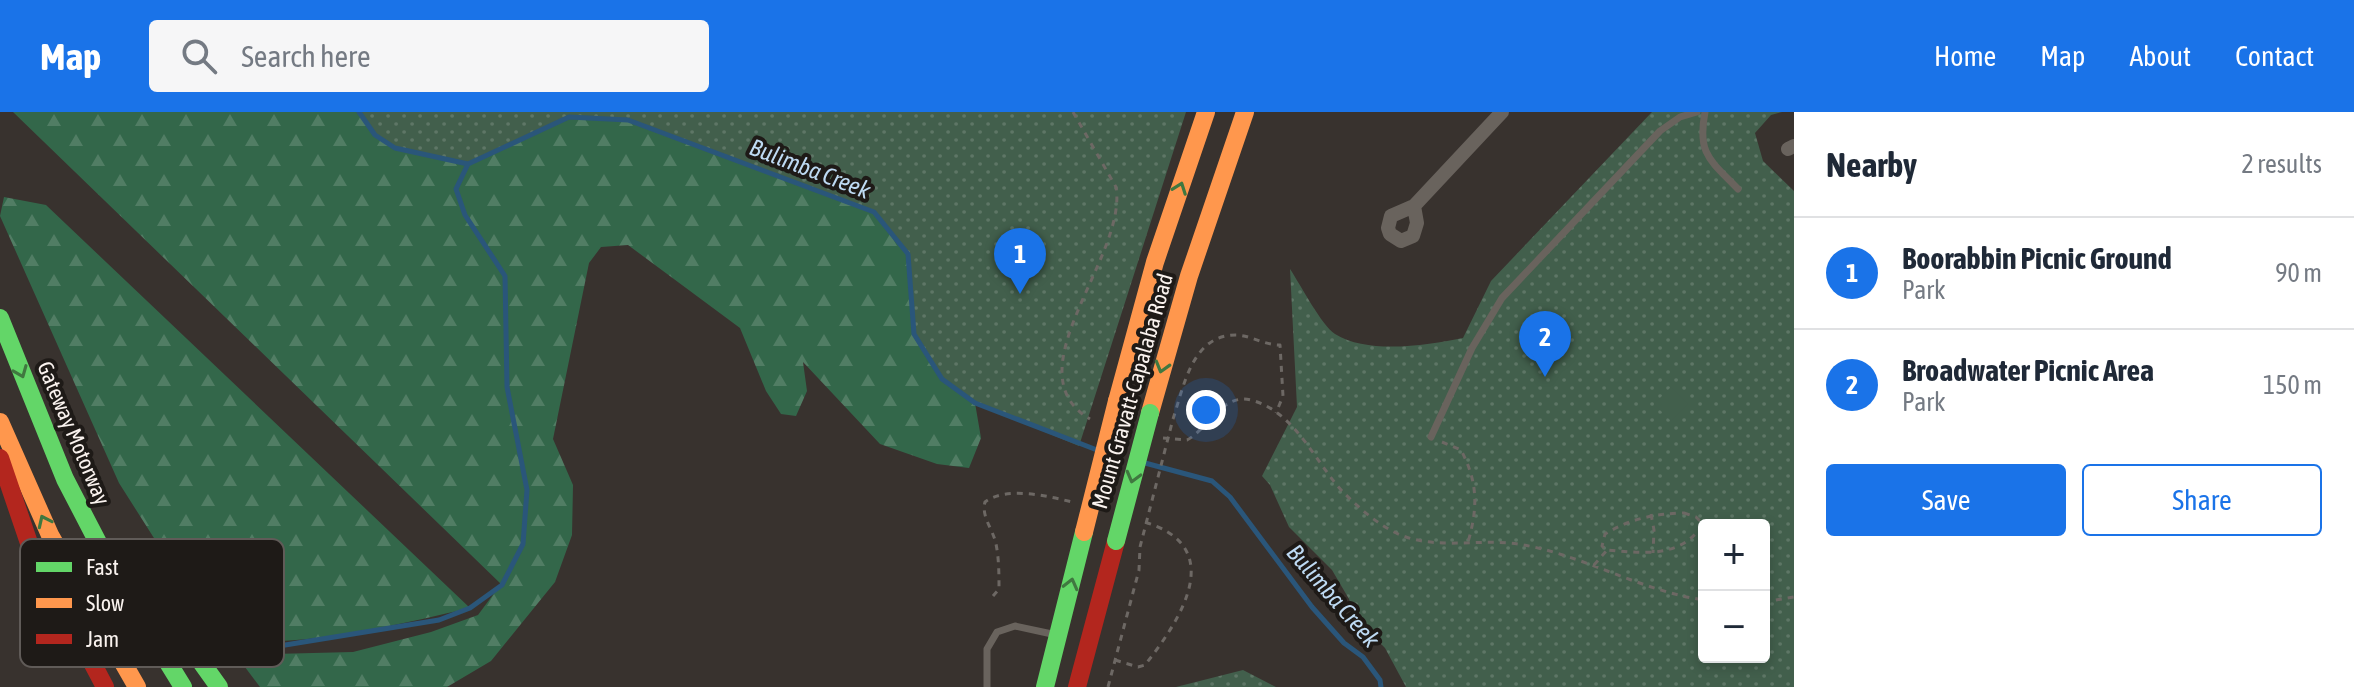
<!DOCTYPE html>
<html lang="en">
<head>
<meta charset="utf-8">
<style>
	body { margin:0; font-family:"Asap Condensed",sans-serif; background:#f6f6f7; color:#1f2937 }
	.controls { position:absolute; right:24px; bottom:24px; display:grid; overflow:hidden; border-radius:8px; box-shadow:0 4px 12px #0003 }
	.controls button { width:72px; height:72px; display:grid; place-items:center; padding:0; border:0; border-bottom:2px solid #e0e1e3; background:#fff; color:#1f2937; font:40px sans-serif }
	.you { position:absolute; left:1206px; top:298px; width:28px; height:28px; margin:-20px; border:6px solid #fff; border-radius:50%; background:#1a73e8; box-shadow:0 0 0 12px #1a73e833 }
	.badge { display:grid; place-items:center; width:52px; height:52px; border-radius:50%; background:#1a73e8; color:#fff; font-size:26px; font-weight:700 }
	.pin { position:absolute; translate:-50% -66px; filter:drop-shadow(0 2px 4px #0008) }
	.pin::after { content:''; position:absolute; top:42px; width:28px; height:24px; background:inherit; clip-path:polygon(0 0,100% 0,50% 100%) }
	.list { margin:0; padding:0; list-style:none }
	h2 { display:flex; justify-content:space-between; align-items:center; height:104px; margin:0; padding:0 32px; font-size:34px }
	h2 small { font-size:26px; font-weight:400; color:#747a83 }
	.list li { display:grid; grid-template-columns:52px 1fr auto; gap:24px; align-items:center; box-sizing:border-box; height:112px; padding:0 32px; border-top:2px solid #e0e1e3 }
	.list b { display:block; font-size:30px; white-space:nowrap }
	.list p { margin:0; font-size:26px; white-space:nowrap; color:#747a83 }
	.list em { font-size:26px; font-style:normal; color:#747a83 }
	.actions { display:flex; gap:16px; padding:24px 32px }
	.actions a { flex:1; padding:18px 0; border:2px solid #1a73e8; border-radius:8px; text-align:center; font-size:28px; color:#1a73e8 }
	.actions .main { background:#1a73e8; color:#fff }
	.icon { flex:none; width:44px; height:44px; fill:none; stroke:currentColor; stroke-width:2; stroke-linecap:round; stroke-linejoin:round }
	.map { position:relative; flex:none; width:1794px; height:575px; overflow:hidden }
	header { display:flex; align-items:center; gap:48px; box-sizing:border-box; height:112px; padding:0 40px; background:#1a73e8; color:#fff }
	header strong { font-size:38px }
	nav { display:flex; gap:44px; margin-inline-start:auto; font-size:28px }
	.search { width:560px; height:72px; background:#f6f6f7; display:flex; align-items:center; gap:20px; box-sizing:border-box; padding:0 28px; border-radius:8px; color:#747a83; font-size:30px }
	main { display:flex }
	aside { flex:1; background:#fff }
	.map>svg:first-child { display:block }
</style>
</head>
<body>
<header>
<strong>Map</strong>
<div class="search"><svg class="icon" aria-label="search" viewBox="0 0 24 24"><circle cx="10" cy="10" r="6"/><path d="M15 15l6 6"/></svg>Search here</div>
<nav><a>Home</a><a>Map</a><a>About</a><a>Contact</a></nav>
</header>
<main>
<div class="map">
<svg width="1794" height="575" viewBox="0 0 1794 575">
	<defs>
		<pattern id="forest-firs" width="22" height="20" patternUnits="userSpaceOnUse" patternTransform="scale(2)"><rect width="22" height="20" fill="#33674a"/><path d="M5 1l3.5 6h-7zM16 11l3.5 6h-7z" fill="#517d64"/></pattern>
		<pattern id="park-dots" width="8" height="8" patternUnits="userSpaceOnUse" patternTransform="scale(2)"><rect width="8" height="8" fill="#425f4c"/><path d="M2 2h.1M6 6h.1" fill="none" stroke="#5e7666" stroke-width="1.8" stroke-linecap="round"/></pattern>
	</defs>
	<rect width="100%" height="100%" fill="#38322e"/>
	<path fill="url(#forest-firs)" d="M13,0H359L375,23L468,52L569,5L628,8L874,100L908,142L914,222L942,267L975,291L981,326L969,356L937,352L880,332L803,250L807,279L796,304L781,302L766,279L740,216L628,133L601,135L589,151L553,327L573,373L572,423L555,470L491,549L447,575H260L236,543L353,540L431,520L478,503L501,472Z
		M4,85L46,93L470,496C409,510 344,526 281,529C262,530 244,523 225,528L187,478L119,371L0,104Z"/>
	<path fill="url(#park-dots)" fill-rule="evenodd" d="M359,0H1186L1079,334L975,291L942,267L914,222L908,142L874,100L628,8L569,5L468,52L395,36L375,23Z
		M1652,0H1782L1771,3L1755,21L1763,49L1794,79V575H1406L1385,536L1354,504L1349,487L1332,458L1289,415L1270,373L1262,364L1297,295L1290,157C1300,172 1322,214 1335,222C1369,243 1427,233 1463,226L1491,169ZM1704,413H1764V545H1704Z
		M1243,558L1276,575H1176Z"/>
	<path fill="#425f4c" d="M1671,275L1688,292L1671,309L1654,292Z"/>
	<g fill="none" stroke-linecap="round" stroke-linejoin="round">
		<path stroke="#2a567a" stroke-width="5" d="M359,0L375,23L395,36L468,52L569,5L628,8L874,100L908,142L914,222L942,267L975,291L1097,338
			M1145,351L1212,369L1230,385L1312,495L1344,531L1363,545L1380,568L1381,575
			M236,533L279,534L439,508L470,496L502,473L523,432L527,378L507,275L505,164L465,103L456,77L468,52"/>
		<path stroke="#6d6864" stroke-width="3" stroke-dasharray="6 6" stroke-linecap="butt" d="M1073,0L1116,75C1128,145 1010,260 1090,307
			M1173,307C1184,274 1192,222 1237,223C1252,224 1264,233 1280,233L1283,284L1276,301
			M1163,326L1187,328C1209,316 1222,281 1251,288C1296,300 1315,351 1344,381C1359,396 1374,409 1392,419C1431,440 1476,426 1518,432C1582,442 1640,479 1704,488
			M1442,330L1461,338C1478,370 1478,396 1468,430
			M1684,401L1696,405L1703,412C1681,447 1643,441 1607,438L1602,434L1605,422C1632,406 1654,402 1684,401Z
			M1651,402L1654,418L1653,441
			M1594,453L1607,438
			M993,484L999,477C999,462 999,447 996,432C993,417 981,405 985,390C1006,374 1048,384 1072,390
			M1764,490L1794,485
			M1115,548L1138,555L1145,553C1182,506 1229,433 1141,409
			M1108,575L1139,458L1140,435"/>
		<path stroke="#69635d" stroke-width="7" d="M1705,0C1697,42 1710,48 1738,77
			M1431,325L1472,236L1502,186L1660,19L1680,5L1697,0
			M987,575V537L997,520L1015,514L1052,522"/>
		<path stroke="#69635d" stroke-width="14" d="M1788,37L1794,34
			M1414,94L1502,0
			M1414,94L1417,111L1413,124L1401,129L1390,122L1388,116L1391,104Z"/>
		<path stroke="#63d668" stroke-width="18" d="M0,206L65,367L119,471L183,575
			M122,473L164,498L219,575
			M1045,575L1084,420"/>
		<path stroke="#ff974d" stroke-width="18" d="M1117,289L1155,150L1206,0
			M1150,301L1189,164L1245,0
			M0,310L50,423L137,575"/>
		<path stroke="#b3261e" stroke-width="18" d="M0,346L29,431L105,575
			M1077,575L1116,429"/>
		<path stroke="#6d6864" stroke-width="3" stroke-dasharray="6 6" stroke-linecap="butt" d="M1140,435L1173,307"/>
		<path stroke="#63d668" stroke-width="18" d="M1116,429L1150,301"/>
		<path stroke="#ff974d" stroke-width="18" d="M1084,420L1117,289"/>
	</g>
	<defs><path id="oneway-chevron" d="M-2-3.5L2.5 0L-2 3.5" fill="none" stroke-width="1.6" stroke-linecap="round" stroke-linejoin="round" transform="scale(2)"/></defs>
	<g stroke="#407840">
		<use href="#oneway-chevron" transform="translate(1180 76) rotate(-70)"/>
		<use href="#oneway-chevron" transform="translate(1162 255) rotate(106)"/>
		<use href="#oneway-chevron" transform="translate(21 260) rotate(68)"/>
		<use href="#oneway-chevron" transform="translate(1133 365) rotate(105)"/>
		<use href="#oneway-chevron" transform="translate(44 409) rotate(-115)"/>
		<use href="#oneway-chevron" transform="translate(1071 472) rotate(-76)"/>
	</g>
	<g text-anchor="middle" stroke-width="8" stroke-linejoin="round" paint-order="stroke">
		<g font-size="22" fill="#faf3ef" stroke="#1e1a17">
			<text transform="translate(1132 279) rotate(-74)" y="8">Mount Gravatt-Capalaba Road</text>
			<text transform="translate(74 321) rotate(67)" y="8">Gateway Motorway</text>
		</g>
		<g font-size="24" font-style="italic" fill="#bedaf3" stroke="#1e1a17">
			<text transform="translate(810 57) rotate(21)" y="8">Bulimba Creek</text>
			<text transform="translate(1333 484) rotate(49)" y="8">Bulimba Creek</text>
		</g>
	</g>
	<rect x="20" y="427" width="264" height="128" rx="12" fill="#1e1a17" stroke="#605b58" stroke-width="2"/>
	<rect x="36" y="450" width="36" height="10" fill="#63d668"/>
	<rect x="36" y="486" width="36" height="10" fill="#ff974d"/>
	<rect x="36" y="522" width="36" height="10" fill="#b3261e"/>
	<g font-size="22" fill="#faf3ef">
		<text x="86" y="463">Fast</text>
		<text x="86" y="499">Slow</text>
		<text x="86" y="535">Jam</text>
	</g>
</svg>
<div class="controls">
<button>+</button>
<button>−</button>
</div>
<div class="you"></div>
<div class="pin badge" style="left:1020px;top:182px">1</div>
<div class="pin badge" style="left:1545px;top:265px">2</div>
</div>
<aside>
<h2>Nearby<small>2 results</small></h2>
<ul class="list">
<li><span class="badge">1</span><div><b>Boorabbin Picnic Ground</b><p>Park</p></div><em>90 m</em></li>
<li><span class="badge">2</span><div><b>Broadwater Picnic Area</b><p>Park</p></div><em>150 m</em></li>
</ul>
<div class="actions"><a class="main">Save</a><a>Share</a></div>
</aside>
</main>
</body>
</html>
